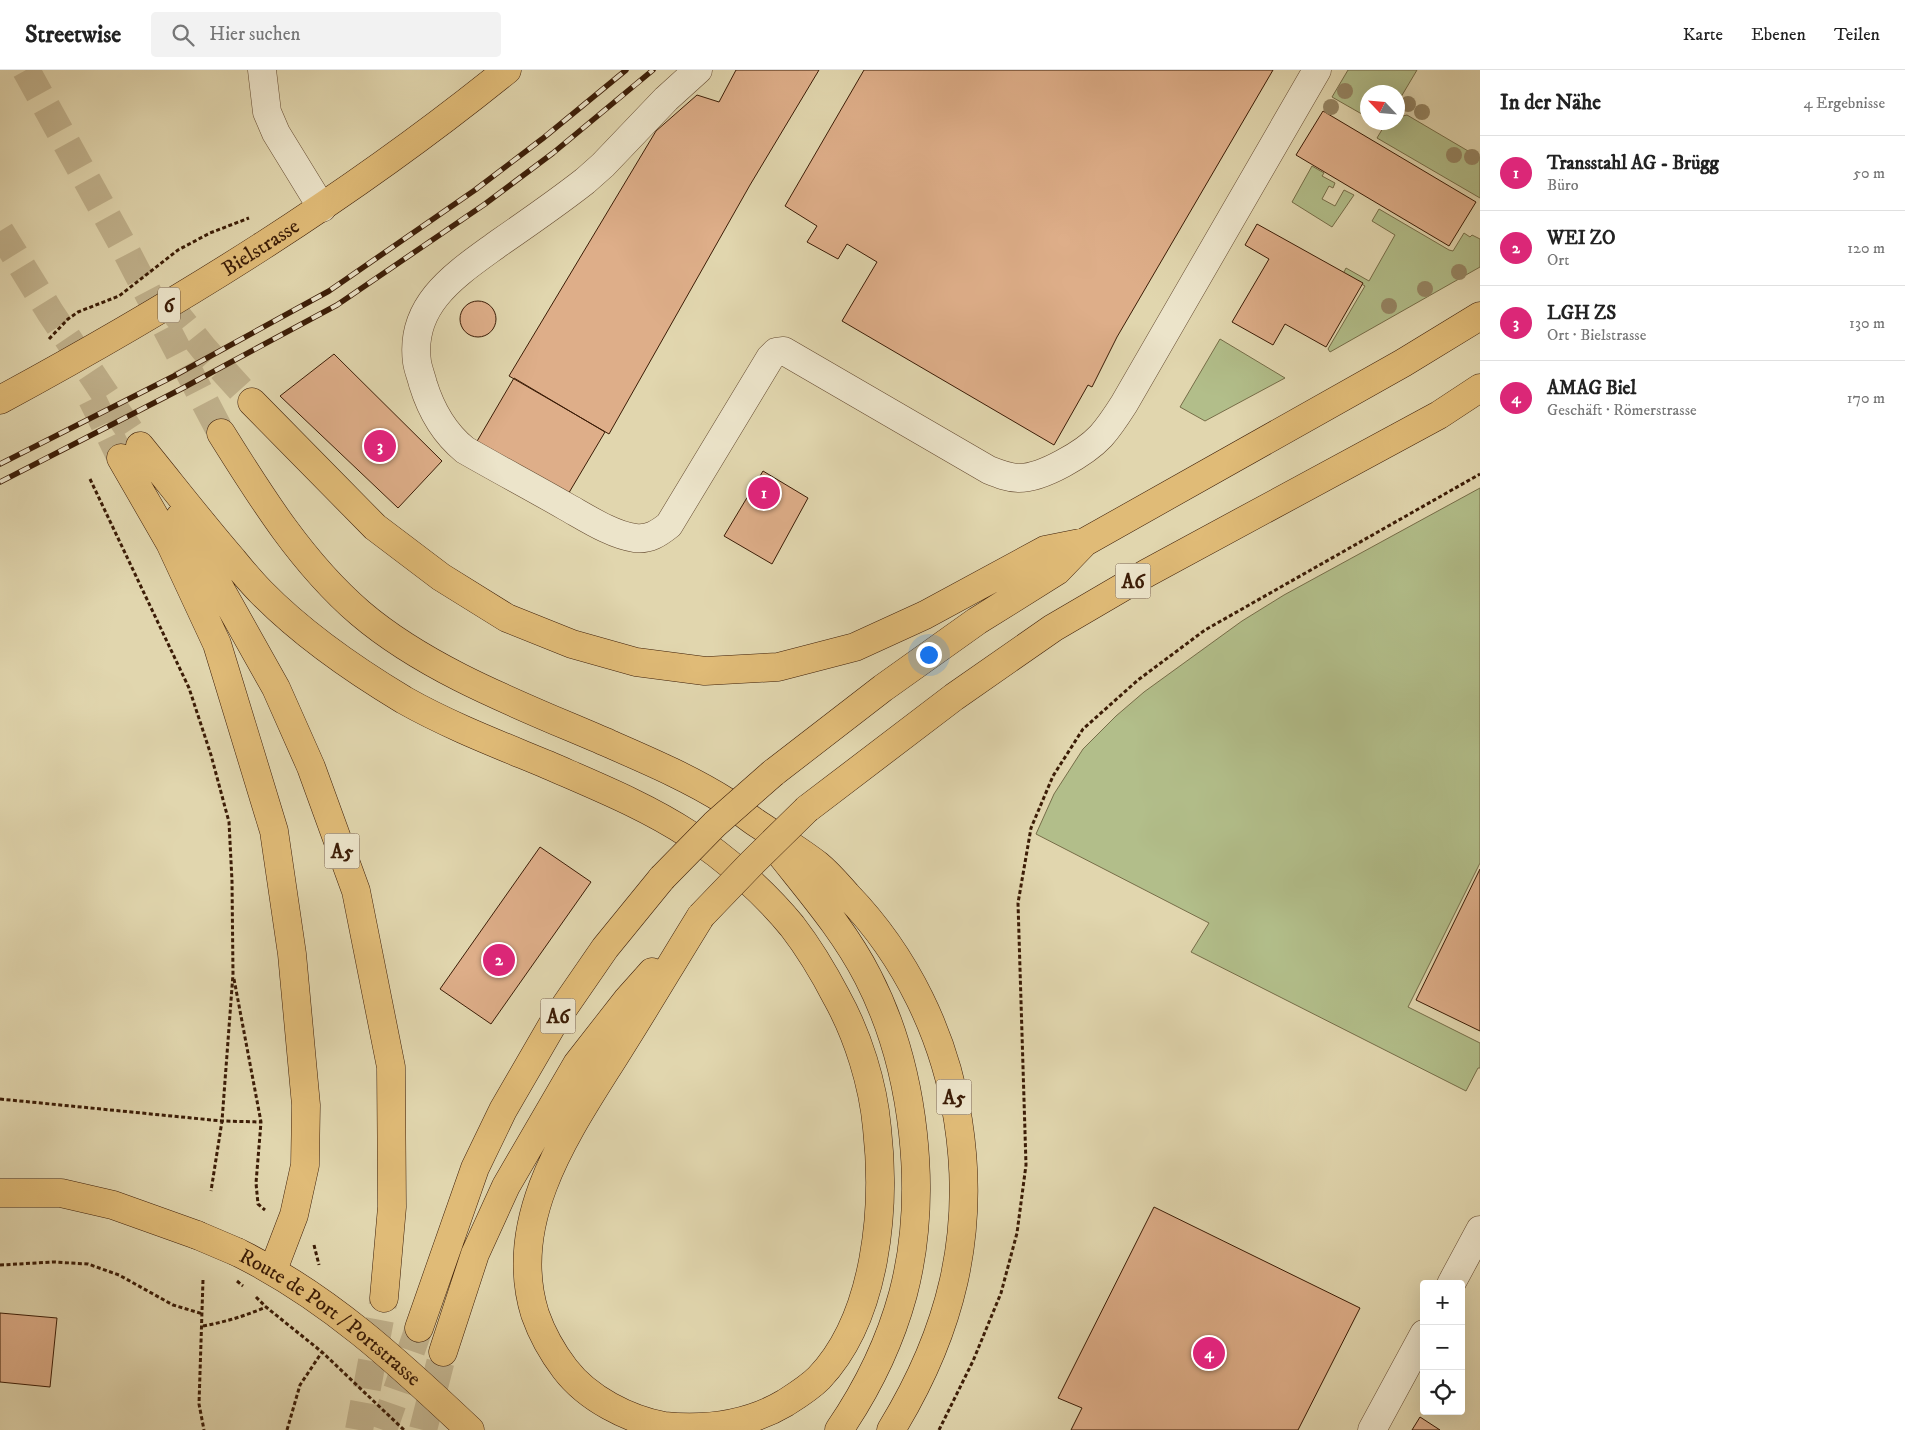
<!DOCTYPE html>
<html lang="de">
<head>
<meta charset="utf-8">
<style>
	body { margin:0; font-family:"IM FELL DW Pica",serif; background:#f2f2f2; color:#222 }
	.controls { position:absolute; right:15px; bottom:15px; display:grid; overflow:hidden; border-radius:5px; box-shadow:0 5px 20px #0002 }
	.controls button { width:45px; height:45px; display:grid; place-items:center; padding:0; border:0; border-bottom:1px solid #e0e0e0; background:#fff; color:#222; font:25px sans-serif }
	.compass { position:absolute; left:1360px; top:15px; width:45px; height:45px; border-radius:50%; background:#fff; box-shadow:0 5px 20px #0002; rotate:296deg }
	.you { position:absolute; left:928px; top:584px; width:18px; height:18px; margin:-12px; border:4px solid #fff; border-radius:50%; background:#1a73e8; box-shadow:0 0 0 8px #1a73e833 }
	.badge { display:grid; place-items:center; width:32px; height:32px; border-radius:50%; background:#db2777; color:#fff; font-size:16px; font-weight:700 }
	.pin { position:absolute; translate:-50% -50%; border:2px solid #fff; box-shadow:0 1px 5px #0006 }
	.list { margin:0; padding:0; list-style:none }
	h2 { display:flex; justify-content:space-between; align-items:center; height:65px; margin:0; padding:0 20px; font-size:21px }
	h2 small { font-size:16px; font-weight:400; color:#767676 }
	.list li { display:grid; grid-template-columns:32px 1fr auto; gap:15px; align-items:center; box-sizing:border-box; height:75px; padding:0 20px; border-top:1px solid #e0e0e0 }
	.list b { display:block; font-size:19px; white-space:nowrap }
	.list p { margin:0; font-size:16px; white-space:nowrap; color:#767676 }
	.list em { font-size:16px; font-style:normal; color:#767676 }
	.icon { flex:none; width:28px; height:28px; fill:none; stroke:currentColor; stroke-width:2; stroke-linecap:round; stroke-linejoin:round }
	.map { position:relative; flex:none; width:1480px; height:1360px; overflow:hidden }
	header { display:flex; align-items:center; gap:30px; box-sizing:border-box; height:70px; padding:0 25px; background:#fff; border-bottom:1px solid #e0e0e0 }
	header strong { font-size:24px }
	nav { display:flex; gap:28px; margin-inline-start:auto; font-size:18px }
	.search { width:350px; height:45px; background:#f2f2f2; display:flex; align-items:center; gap:12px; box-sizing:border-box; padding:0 18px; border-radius:5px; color:#767676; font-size:19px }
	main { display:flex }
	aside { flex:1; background:#fff }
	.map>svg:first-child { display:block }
</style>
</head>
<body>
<header>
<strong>Streetwise</strong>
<div class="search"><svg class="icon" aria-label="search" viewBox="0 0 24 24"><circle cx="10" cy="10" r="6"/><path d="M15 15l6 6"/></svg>Hier suchen</div>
<nav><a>Karte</a><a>Ebenen</a><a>Teilen</a></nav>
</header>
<main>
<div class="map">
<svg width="1480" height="1360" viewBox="0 0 1480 1360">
	<rect width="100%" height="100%" fill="#e1d6ae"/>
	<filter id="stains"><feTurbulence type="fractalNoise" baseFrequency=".004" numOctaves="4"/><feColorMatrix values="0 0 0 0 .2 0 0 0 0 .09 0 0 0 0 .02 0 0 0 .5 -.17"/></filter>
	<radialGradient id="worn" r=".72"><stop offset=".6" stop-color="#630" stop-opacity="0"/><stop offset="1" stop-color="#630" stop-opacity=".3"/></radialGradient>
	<path fill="#b2be8a" stroke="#766d48" d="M1348,0H1417L1398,32V22H1368L1367,47L1332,27Z
		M1407,45L1480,88V128L1377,68L1386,53L1398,52V47Z
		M1312,96L1324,103L1322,106L1335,113L1333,118L1329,116L1322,129L1335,136L1344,120L1354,125L1332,157L1292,132Z
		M1379,139L1449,180L1453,181L1464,163L1470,167L1472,165L1480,169V197L1330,282L1328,279L1365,216L1343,204L1346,198L1369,211L1395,165L1372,151Z
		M1220,269L1285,308L1205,351L1180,337Z
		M1480,418V793L1408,937L1480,973V998H1478L1466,1021L1191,882L1209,853L1036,764L1054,724L1083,679L1116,646L1144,622L1242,551L1284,525Z"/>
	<path fill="#deae89" stroke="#3b1c06" d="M736,0H819L750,115L609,364L509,306L656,61L697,25L719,32Z
		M864,0H1273L1117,267L1092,317L1088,315L1054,375L842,251L877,192L847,174L838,189L807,172L817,156L785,136Z
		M1323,41L1476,132L1449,176L1296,85Z
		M1257,154L1363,213L1326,277L1285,254L1273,275L1232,252L1269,189L1245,175Z
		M460 249a18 18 0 1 1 36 0a18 18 0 1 1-36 0Z
		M334,284L442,391L398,438L280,326Z
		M514,308L605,362L567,426L476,373Z
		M763,401L808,428L772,494L724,466Z
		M540,777L591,812L491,954L440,919Z
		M1480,799V961L1416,930Z
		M1154,1137L1360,1238L1298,1360H1071L1082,1338L1058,1328Z
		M0,1243L57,1248L50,1317L0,1312Z
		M1420,1347L1440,1360H1412Z"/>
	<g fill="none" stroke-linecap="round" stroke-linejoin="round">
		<path stroke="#c0b18c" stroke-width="28" stroke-dasharray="28 14" stroke-linecap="butt" d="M26,0L126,181L221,363
			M0,161L50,242L140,376
			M168,234L204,279L252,332
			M92,329L121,388
			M359,1360L384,1228
			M383,1360L419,1258
			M423,1360L443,1282"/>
		<g stroke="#644a30" stroke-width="29">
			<path id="minor" d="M262,0L267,42L276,63L322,138
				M698,0L666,29L603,95L585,111C557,133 528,153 499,173C458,203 409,233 417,292C418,299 421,306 423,314C431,340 444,363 465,380C498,399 532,417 565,436C585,447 612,465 635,468C649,470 659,463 669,455L770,288L776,282L784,281L989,400C999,404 1009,408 1019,408C1043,408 1085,383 1101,366C1110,356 1117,345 1124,334L1317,0
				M1451,1214L1480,1160
				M1372,1360L1424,1264"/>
		</g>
		<g stroke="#3b1c06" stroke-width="29">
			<g id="major">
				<path id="s1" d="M0,330C179,233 349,128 507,0"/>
				<path d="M0,1123H61L113,1135L197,1165"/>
				<path id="s2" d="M237,1182C327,1226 398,1292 470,1360"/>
			</g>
		</g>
		<g stroke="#3b1c06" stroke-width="29">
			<path id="highway" d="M252,332L375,457L441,507L507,548L572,574L636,592L705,601L778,597L855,577L925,545L1045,480L1085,472
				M221,363C261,427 302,493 360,543C429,602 527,638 610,674C649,691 691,709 727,732C739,739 749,749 761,756C780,769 800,781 818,795C829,804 838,815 847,825C906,886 945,966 958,1050C976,1164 951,1262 891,1360
				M140,376C171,414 201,453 233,490C242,501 251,512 261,522C302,564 354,600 404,630C450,656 500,675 548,695C596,716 646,736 690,765C725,787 766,824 792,856C809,878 824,903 837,928C858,966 873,1014 877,1058C886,1138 877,1247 819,1308C809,1318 796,1326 785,1333C748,1355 706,1360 664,1356C628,1349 588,1329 565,1299C552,1282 542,1264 535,1244C505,1148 570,1058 618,981C646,937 673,891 701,846
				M121,388L170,473L217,574L274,761L292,884L306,1035L305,1095L294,1145L273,1200
				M180,447L276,618L311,697L356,821L391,997L392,1137L384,1228
				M773,703L883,618L977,551L1057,501L1085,472L1403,293L1480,246
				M807,739L954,627L1053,558L1147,503L1439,345L1480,318
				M771,772C805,816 843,858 868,907C915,998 929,1125 903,1224C890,1272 867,1319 839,1360
				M419,1258L475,1098L503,1040L554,952L605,878L662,808
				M443,1282L475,1184L506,1116L577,994L627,930L652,902"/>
		</g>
		<path stroke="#3b1c06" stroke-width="3" stroke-dasharray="4 2.5" stroke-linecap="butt" d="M49,269L68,249L78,242L119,226L178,180L210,163L249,148
			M90,409L189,618L211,685L229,752L232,811L233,904L222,1051L211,1121
			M234,909L261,1052L256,1113L258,1134L265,1140
			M0,1029L222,1051L261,1052
			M314,1175L319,1195
			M0,1195L54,1192L88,1194L119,1205L173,1235L203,1244
			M203,1210L199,1334L204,1360
			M256,1227L266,1237L322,1282L404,1360
			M203,1256C225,1252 245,1246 266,1237
			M287,1360L300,1315L322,1282
			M939,1360L973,1291L1001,1223L1017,1163L1026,1095L1018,833L1031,758L1053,706L1083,659L1138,610L1205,560L1480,404"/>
		<use href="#minor" stroke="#ece4ca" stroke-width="28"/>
		<use href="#major" stroke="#e0bb77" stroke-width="28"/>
		<use href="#highway" stroke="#e0bb77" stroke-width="28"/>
		<g stroke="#3b1c06" stroke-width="5.5">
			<path id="rail" d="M0,394L174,306L329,221L475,120L542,69L626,0
				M0,412L181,319L337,235L485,134L553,83L653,0"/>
		</g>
		<use href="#rail" stroke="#ece4ca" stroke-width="4" stroke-dasharray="11" stroke-linecap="butt"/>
		<g stroke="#3b1c06" stroke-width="29" stroke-linecap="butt">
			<path id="major-bridge" d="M197,1165L237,1182"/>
		</g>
		<g stroke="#3b1c06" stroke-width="29" stroke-linecap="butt">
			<path id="highway-bridge" d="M662,808L715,754L773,703
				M701,846L752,793L807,739"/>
		</g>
		<path stroke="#3b1c06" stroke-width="3" stroke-dasharray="4 2.5" stroke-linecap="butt" d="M237,1211L243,1216"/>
		<use href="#major-bridge" stroke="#e0bb77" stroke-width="28"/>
		<use href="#highway-bridge" stroke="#e0bb77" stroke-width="28"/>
	</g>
	<g fill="#968664">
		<circle cx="1345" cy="21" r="8"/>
		<circle cx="1408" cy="34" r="8"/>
		<circle cx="1331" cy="37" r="8"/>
		<circle cx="1422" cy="42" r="8"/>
		<circle cx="1454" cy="85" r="8"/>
		<circle cx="1472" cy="87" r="8"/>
		<circle cx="1459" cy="202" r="8"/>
		<circle cx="1425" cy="219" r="8"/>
		<circle cx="1389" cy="236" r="8"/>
	</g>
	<g text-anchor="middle" stroke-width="4" stroke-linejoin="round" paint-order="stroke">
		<g fill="#ece4ca" stroke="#705841" stroke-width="1">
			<rect x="158" y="217.5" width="22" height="35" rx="4"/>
			<rect x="1115.5" y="493.5" width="35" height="35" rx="4"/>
			<rect x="324.5" y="763.5" width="35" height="35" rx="4"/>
			<rect x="540.5" y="928.5" width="35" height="35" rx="4"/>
			<rect x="936.5" y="1009.5" width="35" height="35" rx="4"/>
		</g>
		<g font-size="20" font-weight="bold" fill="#3b1c06">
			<text x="169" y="242">6</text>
			<text x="1133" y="518">A6</text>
			<text x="342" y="788">A5</text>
			<text x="558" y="953">A6</text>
			<text x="954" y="1034">A5</text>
		</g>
		<g font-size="21" fill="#3b1c06" stroke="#ece4ca">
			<text dy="7" stroke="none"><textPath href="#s1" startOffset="302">Bielstrasse</textPath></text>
			<text dy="7" stroke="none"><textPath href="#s2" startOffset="114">Route de Port / Portstrasse</textPath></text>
		</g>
	</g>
	<rect width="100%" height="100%" filter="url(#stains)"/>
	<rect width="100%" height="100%" fill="url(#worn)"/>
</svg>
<div class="controls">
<button>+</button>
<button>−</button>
<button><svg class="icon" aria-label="locate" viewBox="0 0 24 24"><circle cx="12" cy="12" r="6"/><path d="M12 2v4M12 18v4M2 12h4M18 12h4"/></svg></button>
</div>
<svg class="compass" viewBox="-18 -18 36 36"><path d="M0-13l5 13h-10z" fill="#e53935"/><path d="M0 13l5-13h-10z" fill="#767676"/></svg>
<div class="you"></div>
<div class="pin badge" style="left:764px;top:423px">1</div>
<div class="pin badge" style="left:499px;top:890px">2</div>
<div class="pin badge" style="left:380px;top:376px">3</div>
<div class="pin badge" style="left:1209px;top:1283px">4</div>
</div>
<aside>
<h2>In der Nähe<small>4 Ergebnisse</small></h2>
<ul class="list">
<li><span class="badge">1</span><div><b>Transstahl AG - Brügg</b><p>Büro</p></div><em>50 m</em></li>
<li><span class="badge">2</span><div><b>WEI ZO</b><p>Ort</p></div><em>120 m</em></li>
<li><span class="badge">3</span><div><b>LGH ZS</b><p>Ort · Bielstrasse</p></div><em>130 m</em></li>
<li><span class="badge">4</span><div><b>AMAG Biel</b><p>Geschäft · Römerstrasse</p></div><em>170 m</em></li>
</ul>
</aside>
</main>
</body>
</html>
